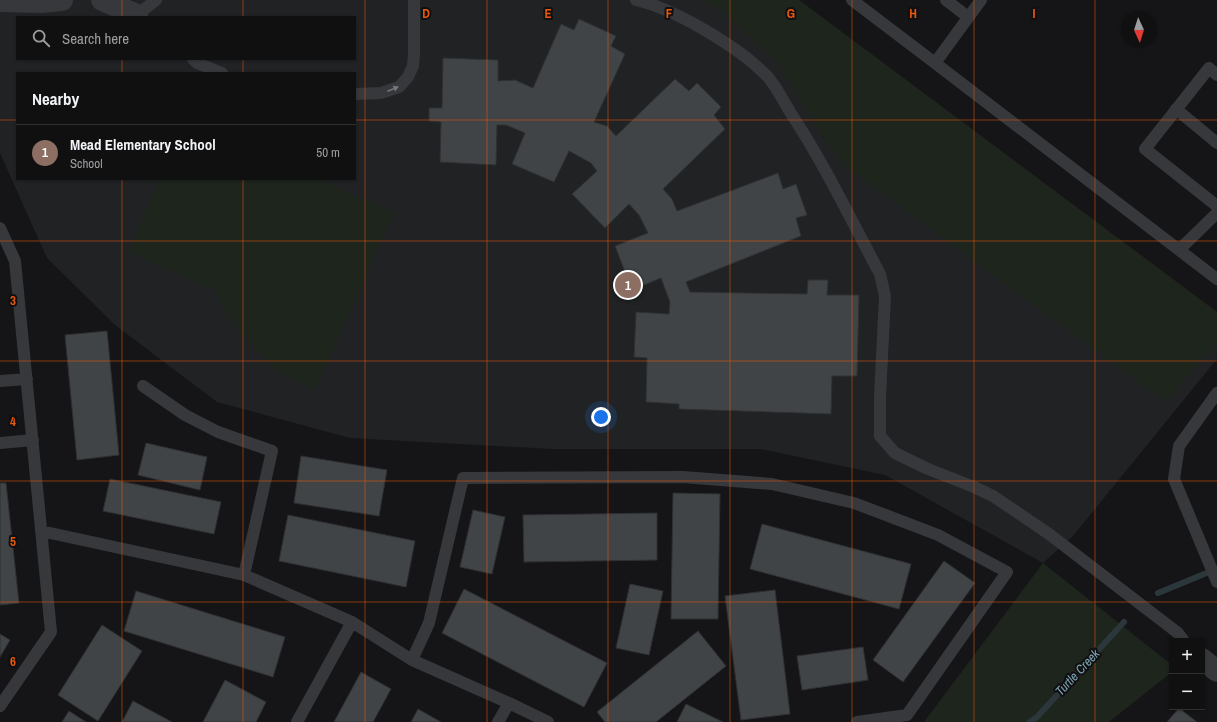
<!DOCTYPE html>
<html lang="en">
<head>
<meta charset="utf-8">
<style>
	body { margin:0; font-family:"Archivo Narrow",sans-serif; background:#19191a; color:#f1f3f6 }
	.controls { position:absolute; right:12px; bottom:12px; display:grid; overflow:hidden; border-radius:0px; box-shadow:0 1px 3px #0004 }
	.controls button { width:36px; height:36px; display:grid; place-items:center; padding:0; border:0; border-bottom:1px solid #303031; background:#101011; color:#f1f3f6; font:20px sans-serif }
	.compass { position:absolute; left:1121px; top:12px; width:36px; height:36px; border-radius:50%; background:#101011; box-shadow:0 1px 3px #0004; rotate:176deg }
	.you { position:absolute; left:601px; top:417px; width:14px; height:14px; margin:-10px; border:3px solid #fff; border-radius:50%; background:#1a73e8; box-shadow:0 0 0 6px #1a73e833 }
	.badge { display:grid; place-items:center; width:26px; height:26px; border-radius:50%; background:#f29133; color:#fff; font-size:13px; font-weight:700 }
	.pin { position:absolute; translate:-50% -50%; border:2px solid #fff; box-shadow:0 1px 4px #0006 }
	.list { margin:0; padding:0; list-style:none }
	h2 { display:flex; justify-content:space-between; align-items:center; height:52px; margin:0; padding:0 16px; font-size:17px }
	h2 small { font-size:13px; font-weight:400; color:#9c9d9f }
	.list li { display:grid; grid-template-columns:26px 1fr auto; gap:12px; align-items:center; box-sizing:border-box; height:56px; padding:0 16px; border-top:1px solid #303031 }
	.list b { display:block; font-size:15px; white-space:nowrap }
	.list p { margin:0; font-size:13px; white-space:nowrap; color:#9c9d9f }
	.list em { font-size:13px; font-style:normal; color:#9c9d9f }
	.icon { flex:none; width:22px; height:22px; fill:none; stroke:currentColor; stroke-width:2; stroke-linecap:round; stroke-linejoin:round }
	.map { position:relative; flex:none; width:1217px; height:722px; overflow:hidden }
	.search { position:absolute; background:#101011; box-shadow:0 1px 3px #0004; left:16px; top:16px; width:340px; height:44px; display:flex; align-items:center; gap:10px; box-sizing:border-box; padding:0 14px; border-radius:0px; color:#9c9d9f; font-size:15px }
	.panel { position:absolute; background:#101011; box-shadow:0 1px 3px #0004; left:16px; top:72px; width:340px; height:108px; border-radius:0px }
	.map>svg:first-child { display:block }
</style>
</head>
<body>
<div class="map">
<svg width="1217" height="722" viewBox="0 0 1217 722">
	<rect width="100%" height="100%" fill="#151517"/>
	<path fill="#212224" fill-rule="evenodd" d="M0,0H799L1217,312V359L1073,536L1043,563L885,475L761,449H553L350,438L217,402L115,325L47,258L0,153ZM17,17H355V59H17ZM17,73H355V179H17Z"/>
	<path fill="#1d251d" d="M700,0H799L1217,312V342L1166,402L845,166L829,146L778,64L722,10Z
		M160,179H317L394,213L315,390L283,374L263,358L238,329L225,312L214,290L127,252Z
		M1043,563L1172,665V672L1109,722H924Z"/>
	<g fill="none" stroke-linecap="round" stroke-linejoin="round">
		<path stroke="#2b373b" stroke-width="6" d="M1158,593L1214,570
			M1030,722L1037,717L1124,622"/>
	</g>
	<path fill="#414447" stroke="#2f3033" d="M579,19L616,36L611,46L625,54L594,122L607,126L616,136L675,79L689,91L697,83L721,107L714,115L725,129L663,189L672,199L677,211L778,173L783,189L796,184L807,215L796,218L801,236L686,282L690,292L807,294L808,280H828L827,295H859L857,376H832L831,414L679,409V404L646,402L647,358L634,357L636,312L669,314L670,302L661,278L632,290L615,246L648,233L639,215L629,204L605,228L572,194L597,171L591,163L569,151L554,182L512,164L525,133L506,125H497L496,165L440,162L441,122L429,121V108H442L443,58L498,60V81L515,80L533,88L561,24L574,30Z
		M107,331L119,455L77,460L65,335Z
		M146,443L207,457L200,490L138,475Z
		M301,456L387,470L379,516L294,503Z
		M110,479L221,502L214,534L103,511Z
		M0,483H6L19,603L0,605Z
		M673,493L720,494L718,619H671Z
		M473,510L505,517L492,574L460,567Z
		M657,513V560L524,562L523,515Z
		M288,515L415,541L406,587L279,561Z
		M762,524L911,564L899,609L750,569Z
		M944,561L975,583L903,682L873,660Z
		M630,584L663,591L649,655L616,648Z
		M464,589L607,663L584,707L442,633Z
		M775,590L790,714L741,720L725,596Z
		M136,591L285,637L273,677L124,631Z
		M102,625L142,651L98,721L58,695Z
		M698,631L726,666L656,722H605L597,712Z
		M0,634L10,640L0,657Z
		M863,647L868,680L802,690L797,656Z
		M361,672L391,689L373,722H334Z
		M225,680L266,702L256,722H203Z
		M133,701L172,722H122Z
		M686,704L723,722H677Z
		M1179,708L1197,722H1167Z
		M418,709L441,722H411Z
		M69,711L86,722H62Z"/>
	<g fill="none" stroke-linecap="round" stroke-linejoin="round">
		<path stroke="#36383c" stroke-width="12" d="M636,0C675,9 739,47 767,76C776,86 783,100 790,112C824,163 851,220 880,274L885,296L880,397V436L895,453L928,469L974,487L993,496L1049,534L1178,633L1184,641
			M852,0L935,63
			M946,0L968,17
			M981,0L935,63L1217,279
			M140,17L137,15L156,0
			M193,59L197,63L222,73
			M1217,75L1209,68L1145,149L1217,206
			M355,94L381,93L399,87L408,77L413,66L414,54V0
			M1176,109L1217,143
			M0,228L15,261L51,632L0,706
			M1179,250L1217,213
			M0,381L27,379
			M143,386L185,415L218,432L272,451L244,575
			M1217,393L1179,446L1174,479L1217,582
			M0,443L33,440
			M41,531L244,575L352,622L412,660L509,703L548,722
			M412,660L429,623L463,478L683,477L772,484L854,503L938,535L1007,572L907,715L857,722
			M297,722L352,622
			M498,722L509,703"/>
		<path stroke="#36383c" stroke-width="22" d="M102,0L137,15
			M0,1L42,2L62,0
			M1202,659L1217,671"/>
	</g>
	<defs><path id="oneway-solid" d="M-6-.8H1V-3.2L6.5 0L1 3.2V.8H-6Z"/></defs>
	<use fill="#747980" href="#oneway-solid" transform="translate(393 89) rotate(-22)"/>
	<path fill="none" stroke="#e8590c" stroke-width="1" stroke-opacity="0.55" d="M122,0V17M243,0V17M365,0V722M487,0V722M608,0V722M730,0V722M852,0V722M974,0V722M1095,0V722M122,59V73M243,59V73M0,120H17M355,120H1217M122,179V722M243,179V722M0,241H1217M0,361H1217M0,481H1217M0,602H1217"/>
	<g text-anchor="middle" stroke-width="4" stroke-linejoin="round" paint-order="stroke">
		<g font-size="13" font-style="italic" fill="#7ea3b2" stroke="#101012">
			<text transform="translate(1077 672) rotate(-47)" y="5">Turtle Creek</text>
		</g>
	</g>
	<g font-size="13" text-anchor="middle" font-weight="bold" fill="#e8590c" stroke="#101012" stroke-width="4" stroke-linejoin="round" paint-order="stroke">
		<text x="426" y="18">D</text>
		<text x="548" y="18">E</text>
		<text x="669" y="18">F</text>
		<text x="791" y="18">G</text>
		<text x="913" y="18">H</text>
		<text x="1034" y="18">I</text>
		<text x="13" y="305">3</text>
		<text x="13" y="426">4</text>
		<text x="13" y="546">5</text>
		<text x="13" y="666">6</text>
	</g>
</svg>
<div class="controls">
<button>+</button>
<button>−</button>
</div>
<svg class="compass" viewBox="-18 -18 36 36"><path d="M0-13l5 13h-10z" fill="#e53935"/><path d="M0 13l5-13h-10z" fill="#9c9d9f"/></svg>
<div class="you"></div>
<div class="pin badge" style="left:628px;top:285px;background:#8d6e63">1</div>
<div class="search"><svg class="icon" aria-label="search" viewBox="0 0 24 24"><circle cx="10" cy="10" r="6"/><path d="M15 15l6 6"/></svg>Search here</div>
<section class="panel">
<h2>Nearby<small></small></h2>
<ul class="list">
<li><span class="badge" style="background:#8d6e63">1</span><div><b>Mead Elementary School</b><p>School</p></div><em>50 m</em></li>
</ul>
</section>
</div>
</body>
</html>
